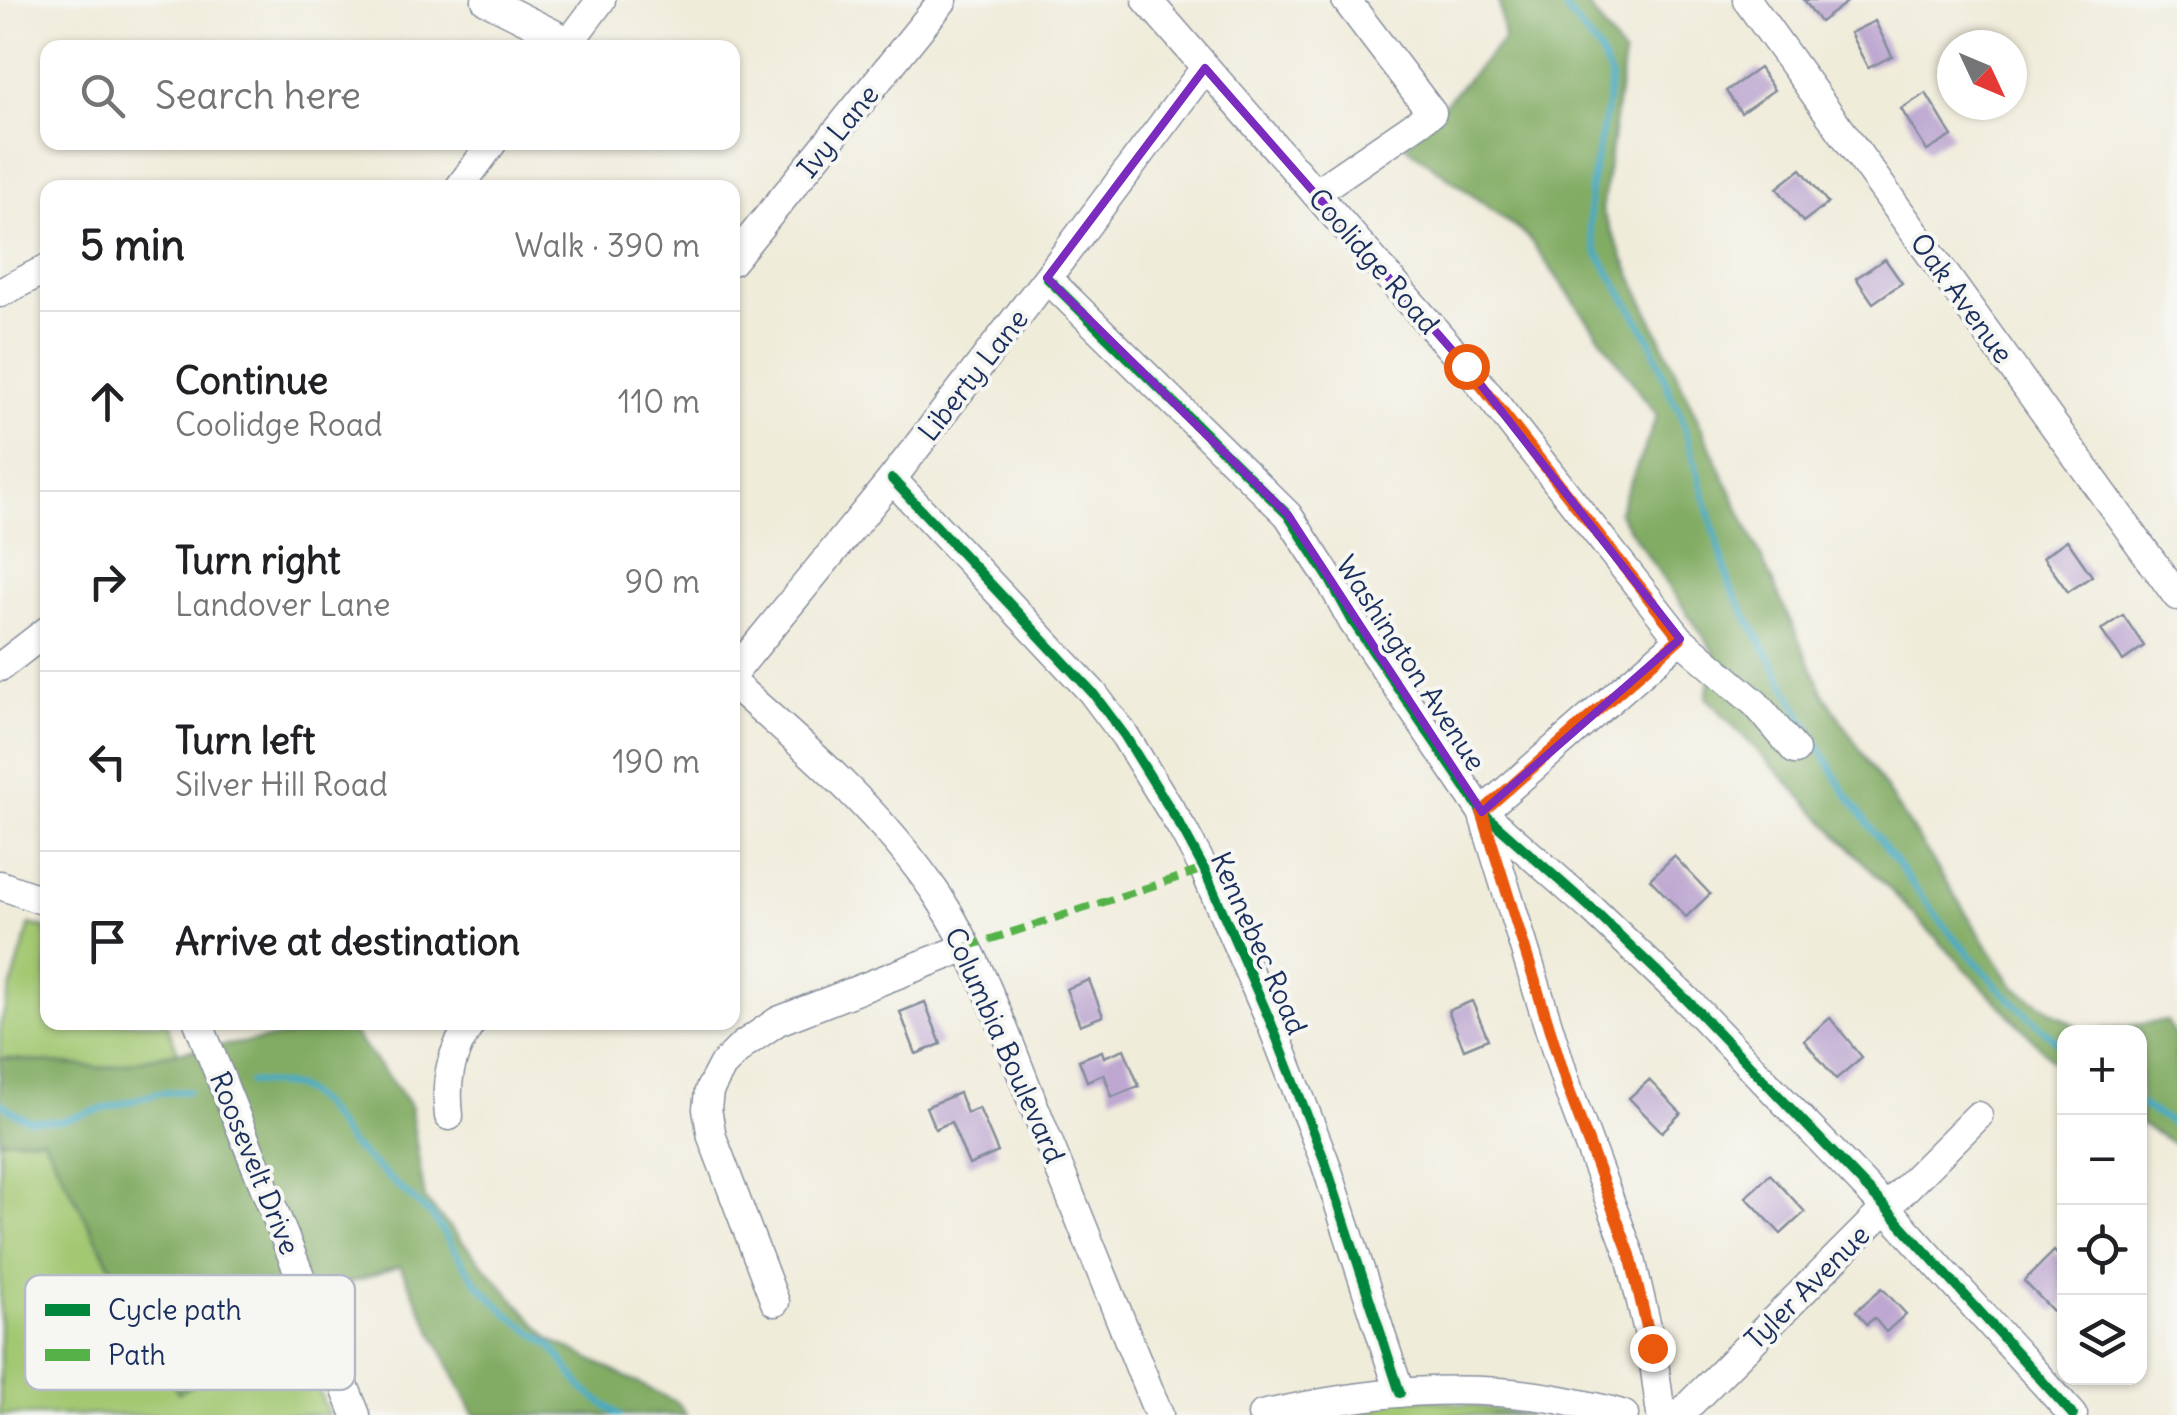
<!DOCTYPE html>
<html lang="en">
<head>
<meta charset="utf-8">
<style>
	body { margin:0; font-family:Delius,sans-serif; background:#f2f2f2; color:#202124 }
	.controls { position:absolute; right:30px; bottom:30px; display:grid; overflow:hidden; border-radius:20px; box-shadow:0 2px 8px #0004 }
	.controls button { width:90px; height:90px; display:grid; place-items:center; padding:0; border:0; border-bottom:2px solid #e0e0e0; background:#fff; color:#202124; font:50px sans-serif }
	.compass { position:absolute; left:1937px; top:30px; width:90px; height:90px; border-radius:50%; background:#fff; box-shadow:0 2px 8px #0004; rotate:134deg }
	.stop { position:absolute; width:30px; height:30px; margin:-22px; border:8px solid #ea580c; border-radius:50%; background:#fff }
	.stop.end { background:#ea580c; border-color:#fff; box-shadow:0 2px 10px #0008 }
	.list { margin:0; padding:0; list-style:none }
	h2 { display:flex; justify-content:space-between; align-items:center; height:130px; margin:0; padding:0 40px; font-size:42px }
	h2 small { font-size:32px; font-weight:400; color:#757577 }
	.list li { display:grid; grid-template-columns:65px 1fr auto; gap:30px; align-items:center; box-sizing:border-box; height:180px; padding:0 40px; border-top:2px solid #e0e0e0 }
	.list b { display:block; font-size:38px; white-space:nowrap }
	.list p { margin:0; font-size:32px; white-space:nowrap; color:#757577 }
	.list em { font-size:32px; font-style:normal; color:#757577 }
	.icon { flex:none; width:55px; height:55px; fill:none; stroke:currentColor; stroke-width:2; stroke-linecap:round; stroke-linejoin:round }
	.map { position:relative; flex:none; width:2177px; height:1415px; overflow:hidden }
	.search { position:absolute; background:#fff; box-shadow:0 2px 8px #0004; left:40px; top:40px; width:700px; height:110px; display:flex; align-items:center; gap:25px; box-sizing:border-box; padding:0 35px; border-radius:20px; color:#757577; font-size:38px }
	.panel { position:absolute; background:#fff; box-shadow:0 2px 8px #0004; left:40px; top:180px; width:700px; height:850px; border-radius:20px }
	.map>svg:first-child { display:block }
</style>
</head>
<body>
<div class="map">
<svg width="2177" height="1415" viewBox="0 0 2177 1415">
	<rect width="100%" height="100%" fill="#f6f6f2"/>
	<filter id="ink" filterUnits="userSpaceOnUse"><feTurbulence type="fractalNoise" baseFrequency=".01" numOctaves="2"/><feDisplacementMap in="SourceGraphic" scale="20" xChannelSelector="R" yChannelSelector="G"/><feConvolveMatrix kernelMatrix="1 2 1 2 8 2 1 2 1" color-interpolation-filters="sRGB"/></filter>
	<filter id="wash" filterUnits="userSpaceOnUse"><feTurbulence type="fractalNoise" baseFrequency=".0048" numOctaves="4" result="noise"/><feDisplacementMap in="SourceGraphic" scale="40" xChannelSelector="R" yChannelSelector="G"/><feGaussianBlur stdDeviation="2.25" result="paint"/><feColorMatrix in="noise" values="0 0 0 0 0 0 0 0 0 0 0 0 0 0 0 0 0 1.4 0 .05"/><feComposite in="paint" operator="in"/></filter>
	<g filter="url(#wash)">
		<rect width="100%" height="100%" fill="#f0ecda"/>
		<path fill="#a3c872" stroke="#5f7c68" stroke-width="2.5" d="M30,924L47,929L48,1022L166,1023L178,1052L105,1068L0,1058V1025Z
			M43,1138L178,1392L293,1330L329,1415H0V1140Z
			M1396,1394L1530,1415H1269Z"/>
		<path fill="#82ac64" stroke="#4e6e61" stroke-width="2.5" d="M1499,0H1584L1624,56L1602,211L1824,694L2015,988L2084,1031L2167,1021L2177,1038V1145L2140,1124V1032H2064V1072L1706,697L1715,653L1618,513L1657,416L1527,236L1406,146L1504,39Z
			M349,1027L410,1105L425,1200L550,1339L678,1403L686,1415H474L400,1266L334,1288L293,1330L178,1393L43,1138L0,1140V1058L105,1068L178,1052Z"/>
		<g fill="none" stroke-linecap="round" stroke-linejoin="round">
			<path stroke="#46abc5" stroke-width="6" d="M1558,0L1599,51L1611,78L1607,107L1590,189V227L1597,252L1650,339L1671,396L1680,412L1731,588L1843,789L1909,880L1946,928L2000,989L2064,1048
				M250,1082L293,1086L303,1091L321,1105L350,1144L433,1217L476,1282L509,1315L552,1346L583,1389L619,1415
				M0,1102L18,1115L29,1120L60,1121L159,1093L188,1091
				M2140,1104L2177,1126"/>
		</g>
		<g id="blocks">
			<path fill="#bea8d1" d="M1804,0H1850L1820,22Z
				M1875,21L1892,56L1868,68L1850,33Z
				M1759,68L1774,90L1741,113L1726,91Z
				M1926,93L1952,136L1927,151L1901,109Z
				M1801,169L1828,203L1803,222L1777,188Z
				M1885,259L1902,283L1873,303L1856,278Z
				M2067,540L2092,576L2068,592L2043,557Z
				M2123,615L2144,646L2123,661L2101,630Z
				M1674,856L1710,894L1686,917L1650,879Z
				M1089,980L1103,1016L1080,1025L1066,989Z
				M1472,1001L1488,1039L1464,1049L1448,1011Z
				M925,1002L941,1044L916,1054L900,1012Z
				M1830,1018L1862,1057L1836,1079L1804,1040Z
				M1124,1049L1139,1086L1112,1097L1104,1074L1087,1081L1079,1060L1102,1051L1104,1057Z
				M1649,1080L1681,1113L1662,1132L1629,1098Z
				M959,1093L967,1113L979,1108L998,1152L969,1165L951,1122L935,1129L926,1107Z
				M1770,1174L1805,1212L1781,1234L1746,1197Z
				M2054,1251L2064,1262V1304L2055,1313L2024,1281Z
				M1882,1288L1906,1314L1886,1332L1874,1318L1867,1324L1856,1311Z"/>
		</g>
	</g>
	<g filter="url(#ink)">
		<use href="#blocks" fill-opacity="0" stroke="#868e9c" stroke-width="2.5"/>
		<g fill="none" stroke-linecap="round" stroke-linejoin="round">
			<g stroke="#868e9c" stroke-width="31">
				<path id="minor" d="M486,0L570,42
					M1147,0L1466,366L1680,639L1756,704L1795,750
					M1747,0L2177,596
					M565,48L601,0
					M459,188L493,142
					M1315,193L1432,113L1346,0
					M732,261L943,0
					M1047,278L1288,515L1330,580L1353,622L1482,812L1593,910L1686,999L1886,1208L2073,1415
					M0,293L48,268
					M892,479L1092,692L1125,736L1183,830L1204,869L1271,1023L1325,1162L1400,1393
					M0,667L48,630
					M732,675L892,479L1047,278L1205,68
					M732,683C807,749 882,813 938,896C981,962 1007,1039 1036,1111C1077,1212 1118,1314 1159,1415
					M0,885L48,902
					M198,1022L356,1415
					M449,1116C445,1080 450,1053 472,1022
					M775,1302L712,1137L707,1109L709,1091L722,1066L743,1045L778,1021L967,947
					M1262,1415C1363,1392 1469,1380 1571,1402C1589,1406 1607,1409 1624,1415
					M1661,1415L1652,1348L1630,1255L1568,1089L1482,812L1680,639
					M1679,1415L1978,1116"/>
			</g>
			<use href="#minor" stroke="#fff" stroke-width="28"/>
			<path stroke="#55b248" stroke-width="8" stroke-dasharray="15 8" stroke-linecap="butt" d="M967,947L1204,869"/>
			<g stroke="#f6f6f2" stroke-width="16">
				<path id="cycleway" d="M1047,278L1288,515L1330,580L1353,622L1482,812L1593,910L1686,999L1886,1208L2073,1415
					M892,479L1092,692L1125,736L1183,830L1204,869L1271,1023L1325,1162L1400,1393"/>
			</g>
			<use href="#cycleway" stroke="#00873e" stroke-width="10"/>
		</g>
	</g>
	<g fill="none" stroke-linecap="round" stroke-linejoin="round" filter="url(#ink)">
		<path stroke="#ea580c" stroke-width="12" d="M1466,366L1680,638L1482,812L1568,1088L1630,1255L1652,1348"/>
	</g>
	<path fill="none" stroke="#7b2cbf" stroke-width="8" stroke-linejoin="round" d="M1205,68L1466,366L1680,639L1482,812L1288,515L1047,278Z"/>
	<g text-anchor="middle" stroke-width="8" stroke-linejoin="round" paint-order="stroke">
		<g font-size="28" fill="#1b2f5e" stroke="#f6f6f2">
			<text transform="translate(838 131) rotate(-51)" y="10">Ivy Lane</text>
			<text transform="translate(1374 261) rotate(49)" y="10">Coolidge Road</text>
			<text transform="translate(1962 298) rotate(54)" y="10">Oak Avenue</text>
			<text transform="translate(973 375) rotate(-52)" y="10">Liberty Lane</text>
			<text transform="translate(1411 663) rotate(57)" y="10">Washington Avenue</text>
			<text transform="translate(1259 943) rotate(66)" y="10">Kennebec Road</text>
			<text transform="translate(1005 1045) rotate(66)" y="10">Columbia Boulevard</text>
			<text transform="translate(255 1163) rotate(68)" y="10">Roosevelt Drive</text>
			<text transform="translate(1807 1287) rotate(-45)" y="10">Tyler Avenue</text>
		</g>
	</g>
	<rect x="25" y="1275" width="330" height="115" rx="15" fill="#f6f6f2" stroke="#b4bac6" stroke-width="2.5"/>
	<rect x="45" y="1304" width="45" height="12" fill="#00873e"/>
	<rect x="45" y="1349" width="45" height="12" fill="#55b248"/>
	<g font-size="28" fill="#1b2f5e">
		<text x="108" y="1320">Cycle path</text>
		<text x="108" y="1365">Path</text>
	</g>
</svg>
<div class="controls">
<button>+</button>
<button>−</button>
<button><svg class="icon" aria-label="locate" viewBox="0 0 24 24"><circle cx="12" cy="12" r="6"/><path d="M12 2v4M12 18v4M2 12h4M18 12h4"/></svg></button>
<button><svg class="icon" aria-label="layers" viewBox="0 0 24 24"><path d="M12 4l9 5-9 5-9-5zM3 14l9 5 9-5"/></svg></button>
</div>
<svg class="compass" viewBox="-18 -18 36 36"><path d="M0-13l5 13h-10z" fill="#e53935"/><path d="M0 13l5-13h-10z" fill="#757577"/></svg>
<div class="stop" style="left:1466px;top:366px"></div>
<div class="stop end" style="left:1652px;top:1348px"></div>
<div class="search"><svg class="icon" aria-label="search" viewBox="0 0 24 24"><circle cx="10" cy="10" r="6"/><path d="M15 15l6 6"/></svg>Search here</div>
<section class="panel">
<h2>5 min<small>Walk · 390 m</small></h2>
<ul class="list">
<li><svg class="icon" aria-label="ahead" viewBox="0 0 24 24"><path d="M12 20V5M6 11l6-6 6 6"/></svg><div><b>Continue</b><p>Coolidge Road</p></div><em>110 m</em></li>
<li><svg class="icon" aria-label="right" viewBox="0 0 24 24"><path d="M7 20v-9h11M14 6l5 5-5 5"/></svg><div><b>Turn right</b><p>Landover Lane</p></div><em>90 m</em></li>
<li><svg class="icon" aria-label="left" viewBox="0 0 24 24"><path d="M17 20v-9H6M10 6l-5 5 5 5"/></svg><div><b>Turn left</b><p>Silver Hill Road</p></div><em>190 m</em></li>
<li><svg class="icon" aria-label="arrive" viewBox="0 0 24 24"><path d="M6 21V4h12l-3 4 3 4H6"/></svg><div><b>Arrive at destination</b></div></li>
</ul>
</section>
</div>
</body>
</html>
